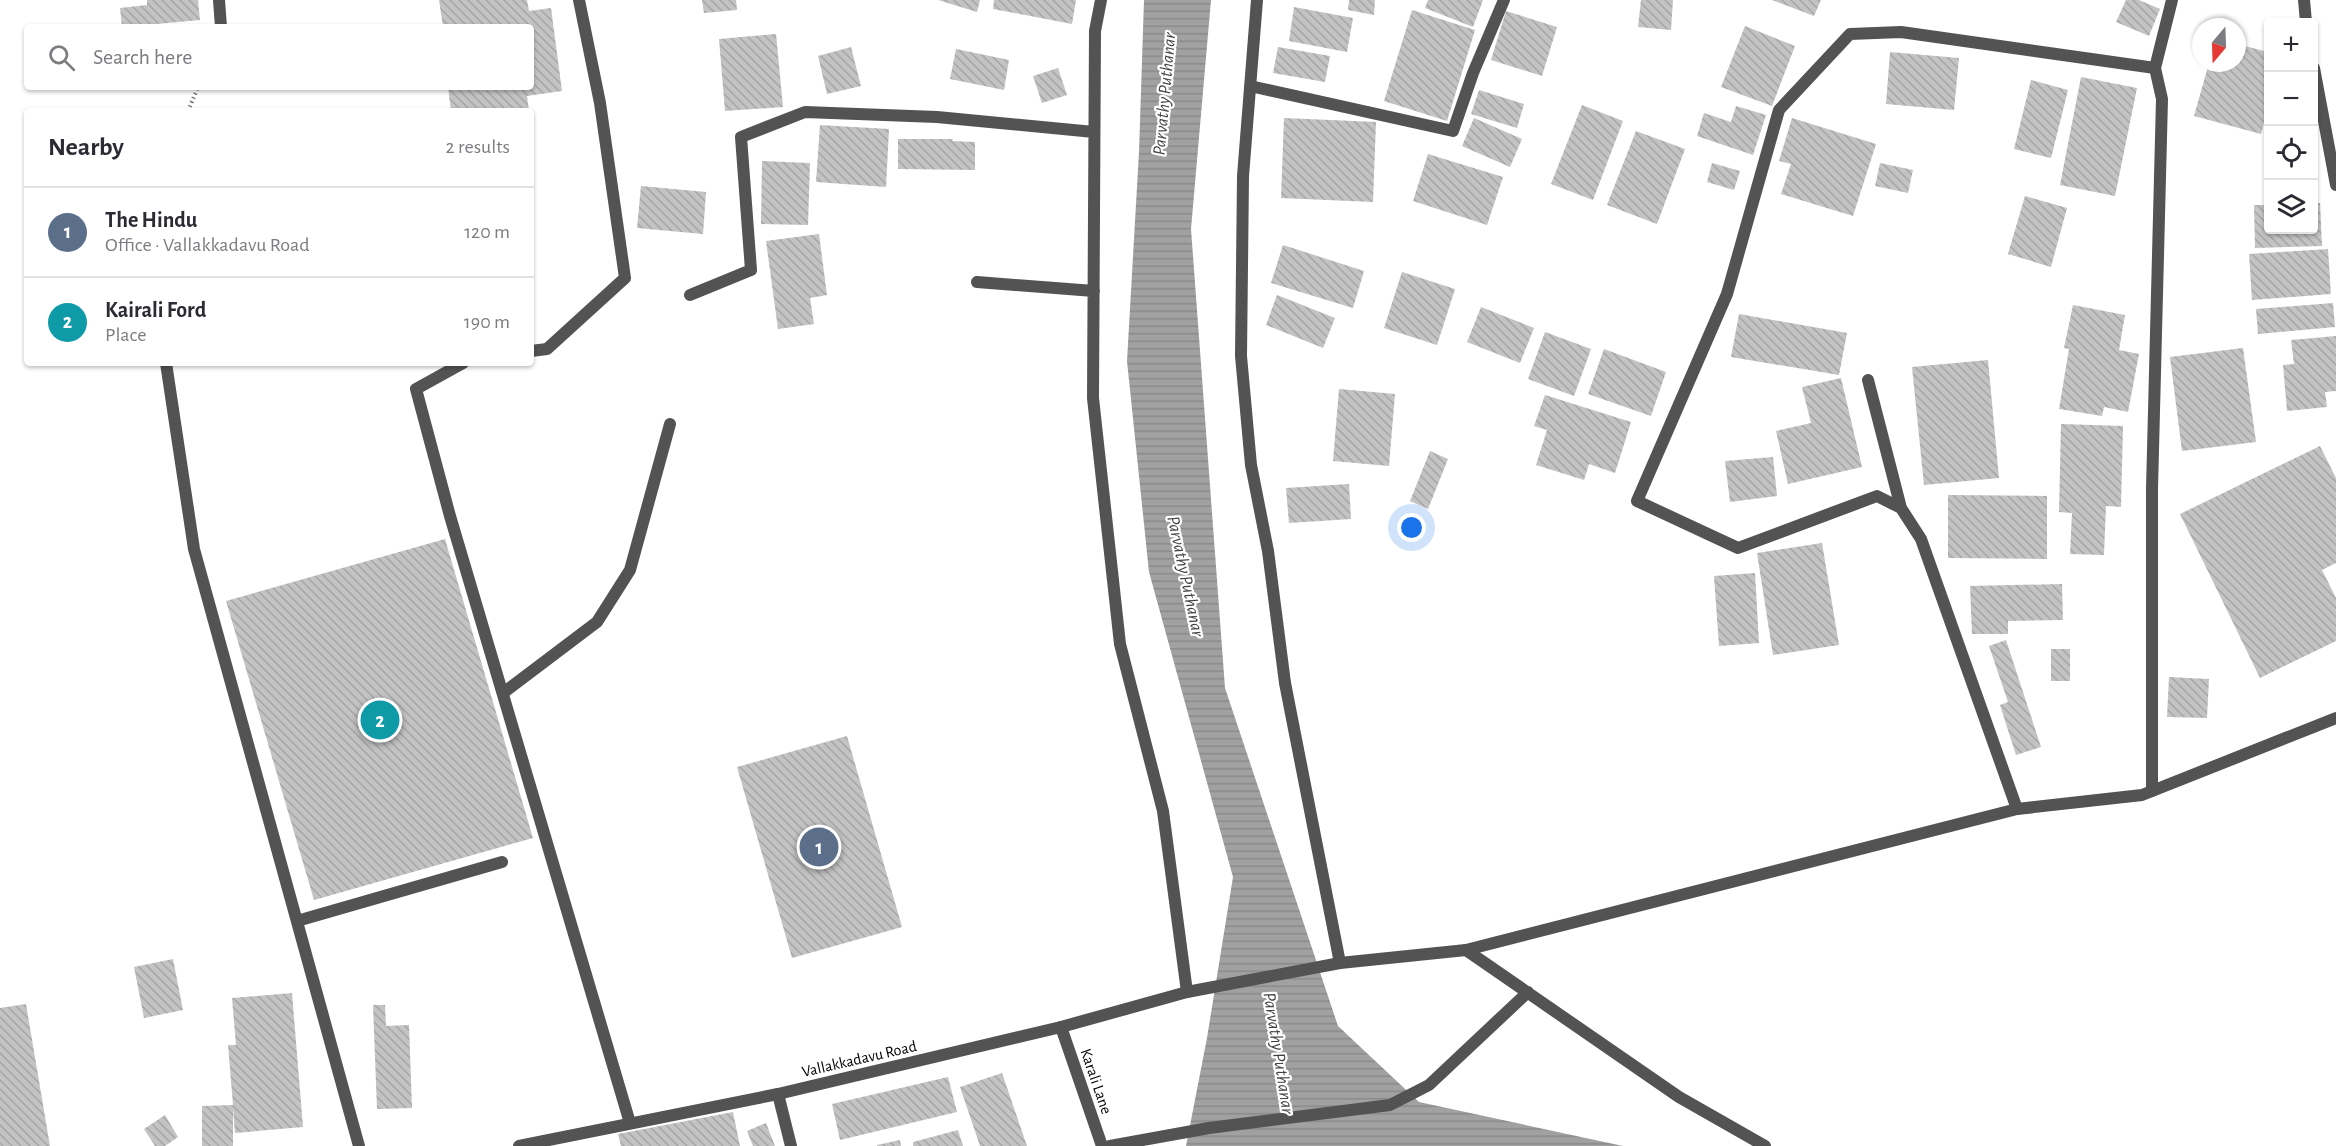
<!DOCTYPE html>
<html lang="en">
<head>
<meta charset="utf-8">
<style>
	body { margin:0; font-family:"Alegreya Sans",sans-serif; background:#f2f2f3; color:#2b2b33 }
	.controls { position:absolute; right:18px; top:18px; display:grid; overflow:hidden; border-radius:6px; box-shadow:0 2px 4px #0004 }
	.controls button { width:54px; height:54px; display:grid; place-items:center; padding:0; border:0; border-bottom:2px solid #e1e1e2; background:#fff; color:#2b2b33; font:30px sans-serif }
	.compass { position:absolute; left:2192px; top:18px; width:54px; height:54px; border-radius:50%; background:#fff; box-shadow:0 2px 4px #0004; rotate:199deg }
	.you { position:absolute; left:1412px; top:528px; width:21px; height:21px; margin:-15px; border:4px solid #fff; border-radius:50%; background:#1a73e8; box-shadow:0 0 0 9px #1a73e833 }
	.badge { display:grid; place-items:center; width:39px; height:39px; border-radius:50%; background:#111827; color:#fff; font-size:20px; font-weight:700 }
	.pin { position:absolute; translate:-50% -50%; border:3px solid #fff; box-shadow:0 2px 6px #0006 }
	.list { margin:0; padding:0; list-style:none }
	h2 { display:flex; justify-content:space-between; align-items:center; height:78px; margin:0; padding:0 24px; font-size:26px }
	h2 small { font-size:20px; font-weight:400; color:#7c7c81 }
	.list li { display:grid; grid-template-columns:39px 1fr auto; gap:18px; align-items:center; box-sizing:border-box; height:90px; padding:0 24px; border-top:2px solid #e1e1e2 }
	.list b { display:block; font-size:22px; white-space:nowrap }
	.list p { margin:0; font-size:20px; white-space:nowrap; color:#7c7c81 }
	.list em { font-size:20px; font-style:normal; color:#7c7c81 }
	.icon { flex:none; width:33px; height:33px; fill:none; stroke:currentColor; stroke-width:2; stroke-linecap:round; stroke-linejoin:round }
	.map { position:relative; flex:none; width:2336px; height:1146px; overflow:hidden }
	.search { position:absolute; background:#fff; box-shadow:0 2px 4px #0004; left:24px; top:24px; width:510px; height:66px; display:flex; align-items:center; gap:15px; box-sizing:border-box; padding:0 21px; border-radius:6px; color:#7c7c81; font-size:22px }
	.panel { position:absolute; background:#fff; box-shadow:0 2px 4px #0004; left:24px; top:108px; width:510px; height:258px; border-radius:6px }
	.map>svg:first-child { display:block }
</style>
</head>
<body>
<div class="map">
<svg width="2336" height="1146" viewBox="0 0 2336 1146">
	<defs>
		<pattern id="water-rules" width="6" height="5" patternUnits="userSpaceOnUse" patternTransform="scale(1.5)"><rect width="6" height="5" fill="#a1a1a1"/><path d="M0 2.5h6" fill="none" stroke="#898989"/></pattern>
		<pattern id="building-back-hatch" width="6" height="6" patternUnits="userSpaceOnUse" patternTransform="scale(1.5)"><rect width="6" height="6" fill="#c3c3c3"/><path d="M-1 5l2 2M0 0l6 6M5-1l2 2" fill="none" stroke="#a6a6a6"/></pattern>
	</defs>
	<rect width="100%" height="100%" fill="#fff"/>
	<path fill="url(#water-rules)" d="M1144,0H1211L1191,229L1225,688L1338,1026L1419,1102L1623,1146H1186L1207,1038L1233,877L1149,572L1127,361L1139,152Z"/>
	<path fill="url(#building-back-hatch)" d="M147,0H198L200,20L156,24L157,27H122L120,8L147,5Z
		M439,0H527L529,11L551,8L562,91L527,96L529,111H451L448,87H531V27H443Z
		M702,0H736L737,10L704,13Z
		M938,0H980L977,12Z
		M994,0H1076L1072,24L993,9Z
		M1349,0H1375L1374,15L1348,10Z
		M1428,0H1483L1473,27L1425,8Z
		M1641,0H1673L1671,30L1638,27Z
		M1772,0H1821L1814,16Z
		M2126,0H2139L2160,9L2149,36L2116,22Z
		M1294,7L1353,18L1347,52L1289,41Z
		M1412,10L1475,30L1447,121L1384,101Z
		M1506,11L1557,27L1542,76L1491,60Z
		M1745,26L1795,46L1772,106L1721,87Z
		M776,34L783,107L725,111L719,39Z
		M2237,44L2268,52V107L2261,134L2194,116L2209,63H2237Z
		M851,47L861,86L827,94L818,56Z
		M1278,47L1330,56L1325,82L1273,73Z
		M956,49L1009,60L1004,90L950,79Z
		M1890,52L1959,58L1954,110L1886,104Z
		M1058,68L1067,95L1042,103L1033,76Z
		M2081,77L2137,88L2115,196L2060,185Z
		M2031,80L2068,90L2051,158L2014,149Z
		M1479,90L1524,104L1517,128L1471,114Z
		M1582,105L1623,121L1593,200L1551,184Z
		M1736,106L1766,115L1753,155L1697,136L1704,113L1731,122Z
		M1284,118L1376,122L1373,202L1281,198Z
		M1474,118L1522,139L1510,167L1462,146Z
		M1792,118L1876,144L1853,216L1781,194L1791,164L1779,161Z
		M820,125L889,129L886,187L816,182Z
		M1636,131L1685,149L1657,224L1607,205Z
		M898,139H953L952,141L975,142V170L898,169Z
		M1428,154L1503,177L1487,225L1413,201Z
		M762,161L810,163L808,225L761,224Z
		M1712,163L1740,171L1734,190L1707,182Z
		M1880,163L1913,170L1908,193L1875,186Z
		M641,186L706,192L703,234L637,228Z
		M2025,196L2067,208L2051,267L2008,254Z
		M2314,203H2320L2322,246L2255,248L2254,205H2268V230H2314Z
		M819,234L827,295L810,298L814,324L778,329L766,241Z
		M1283,245L1364,271L1353,308L1271,283Z
		M2328,249L2331,294L2252,300L2249,254Z
		M1402,272L1455,289L1437,345L1384,328Z
		M1277,295L1335,318L1323,348L1266,325Z
		M2333,303L2335,327L2258,334L2256,309Z
		M2073,305L2125,315L2119,350L2139,354L2128,412L2104,407L2102,416L2059,409L2069,349L2064,348Z
		M1481,307L1534,328L1520,363L1467,342Z
		M1739,314L1847,333L1839,375L1731,357Z
		M1545,332L1591,349L1574,396L1528,379Z
		M2336,336V391L2325,392L2327,407L2287,411L2283,365L2294,364L2291,340Z
		M2243,348L2256,442L2182,451L2170,357Z
		M1604,349L1666,372L1651,416L1588,394Z
		M1988,360L1999,478L1924,485L1912,367Z
		M1841,378L1862,467L1788,484L1776,431L1811,423L1802,387Z
		M1339,389L1395,394L1389,466L1333,461Z
		M1545,395L1631,422L1615,473L1589,464L1584,480L1536,465L1547,430L1534,426Z
		M2061,424L2123,426L2121,507L2106,506L2104,555L2070,554L2072,513L2059,512Z
		M2320,446L2336,478V563L2322,570L2336,598V641L2260,678L2180,514Z
		M1430,451L1448,459L1428,509L1410,501Z
		M1773,457L1777,496L1730,502L1725,461Z
		M1349,484L1351,519L1289,523L1286,488Z
		M1948,495L2047,496V559L1948,558Z
		M445,539L533,838L314,900L226,601Z
		M1822,543L1839,645L1773,655L1757,553Z
		M1755,573L1759,643L1719,646L1714,576Z
		M2062,584L2063,620L2008,621V634H1972L1970,586Z
		M2006,640L2041,747L2016,755L2000,705L2008,702L1989,646Z
		M2051,649H2070V681H2051Z
		M2169,677L2209,679L2207,718L2167,717Z
		M847,736L902,927L792,958L737,767Z
		M173,959L183,1010L144,1018L134,967Z
		M292,993L303,1127L235,1133L233,1108V1146H202V1106L233,1105L228,1045H236L232,998Z
		M26,1004L50,1146H0V1008Z
		M373,1005H385L386,1026L409,1025L412,1108L377,1109Z
		M1002,1073L1027,1146H980L960,1087Z
		M948,1077L957,1112L840,1140L832,1104Z
		M733,1112L740,1146H621L618,1134Z
		M165,1115L178,1137L165,1146H155L144,1129Z
		M766,1123L775,1146H753L747,1131Z
		M958,1130L963,1146H913V1142Z
		M900,1140L901,1146H877V1145Z"/>
	<g fill="none" stroke-linecap="round" stroke-linejoin="round">
		<path stroke="#757575" stroke-width="4" stroke-dasharray="1.5 3" stroke-linecap="butt" d="M188,111L198,87"/>
		<path stroke="#535353" stroke-width="12" d="M531,351L547,349L625,278L600,103L579,0
			M166,363L194,549L359,1146
			M463,363L416,389L450,516L630,1123
			M297,921L502,862
			M778,1094L791,1146"/>
		<path stroke="#535353" stroke-width="12" d="M219,0L221,27
			M1101,0L1095,31L1093,398L1120,644L1163,811L1187,992
			M1257,0L1243,176L1241,356L1251,465L1268,551L1285,683L1340,963
			M2304,0L2306,22
			M2314,68L2336,185
			M1250,86L1453,131L1473,73L1504,0
			M977,282L1094,291
			M690,295L751,270L741,137L805,112L937,117L1094,132
			M1868,380L1901,508
			M503,693L597,622L630,570L670,424
			M2152,791V489L2162,99L2155,68L2172,0
			M2017,809L1921,539L1901,508L1877,496L1738,548L1637,501L1727,294L1779,110L1850,34L1901,32L2155,68
			M1466,950L1679,1097L1765,1146
			M1061,1027L1102,1146
			M1110,1146L1209,1128L1390,1105L1429,1085L1528,992"/>
		<path stroke="#535353" stroke-width="12" d="M519,1146L778,1094L1061,1027L1187,992L1340,963L1466,950L2017,809L2142,795L2336,718"/>
	</g>
	<g text-anchor="middle" stroke-width="4.5" stroke-linejoin="round" paint-order="stroke">
		<g font-size="16" fill="#000" stroke="#fff">
			<text transform="translate(859 1058) rotate(-13)" y="6">Vallakkadavu Road</text>
			<text transform="translate(1097 1081) rotate(71)" y="6">Karali Lane</text>
		</g>
		<g font-size="18" font-style="italic" fill="#424242" stroke="#fff">
			<text transform="translate(1164 94) rotate(-85)" y="6">Parvathy Puthanar</text>
			<text transform="translate(1186 576) rotate(78)" y="6">Parvathy Puthanar</text>
			<text transform="translate(1279 1053) rotate(81)" y="6">Parvathy Puthanar</text>
		</g>
	</g>
</svg>
<div class="controls">
<button>+</button>
<button>−</button>
<button><svg class="icon" aria-label="locate" viewBox="0 0 24 24"><circle cx="12" cy="12" r="6"/><path d="M12 2v4M12 18v4M2 12h4M18 12h4"/></svg></button>
<button><svg class="icon" aria-label="layers" viewBox="0 0 24 24"><path d="M12 4l9 5-9 5-9-5zM3 14l9 5 9-5"/></svg></button>
</div>
<svg class="compass" viewBox="-18 -18 36 36"><path d="M0-13l5 13h-10z" fill="#e53935"/><path d="M0 13l5-13h-10z" fill="#7c7c81"/></svg>
<div class="you"></div>
<div class="pin badge" style="left:819px;top:847px;background:#5c6f8a">1</div>
<div class="pin badge" style="left:380px;top:720px;background:#0f9aa8">2</div>
<div class="search"><svg class="icon" aria-label="search" viewBox="0 0 24 24"><circle cx="10" cy="10" r="6"/><path d="M15 15l6 6"/></svg>Search here</div>
<section class="panel">
<h2>Nearby<small>2 results</small></h2>
<ul class="list">
<li><span class="badge" style="background:#5c6f8a">1</span><div><b>The Hindu</b><p>Office · Vallakkadavu Road</p></div><em>120 m</em></li>
<li><span class="badge" style="background:#0f9aa8">2</span><div><b>Kairali Ford</b><p>Place</p></div><em>190 m</em></li>
</ul>
</section>
</div>
</body>
</html>
